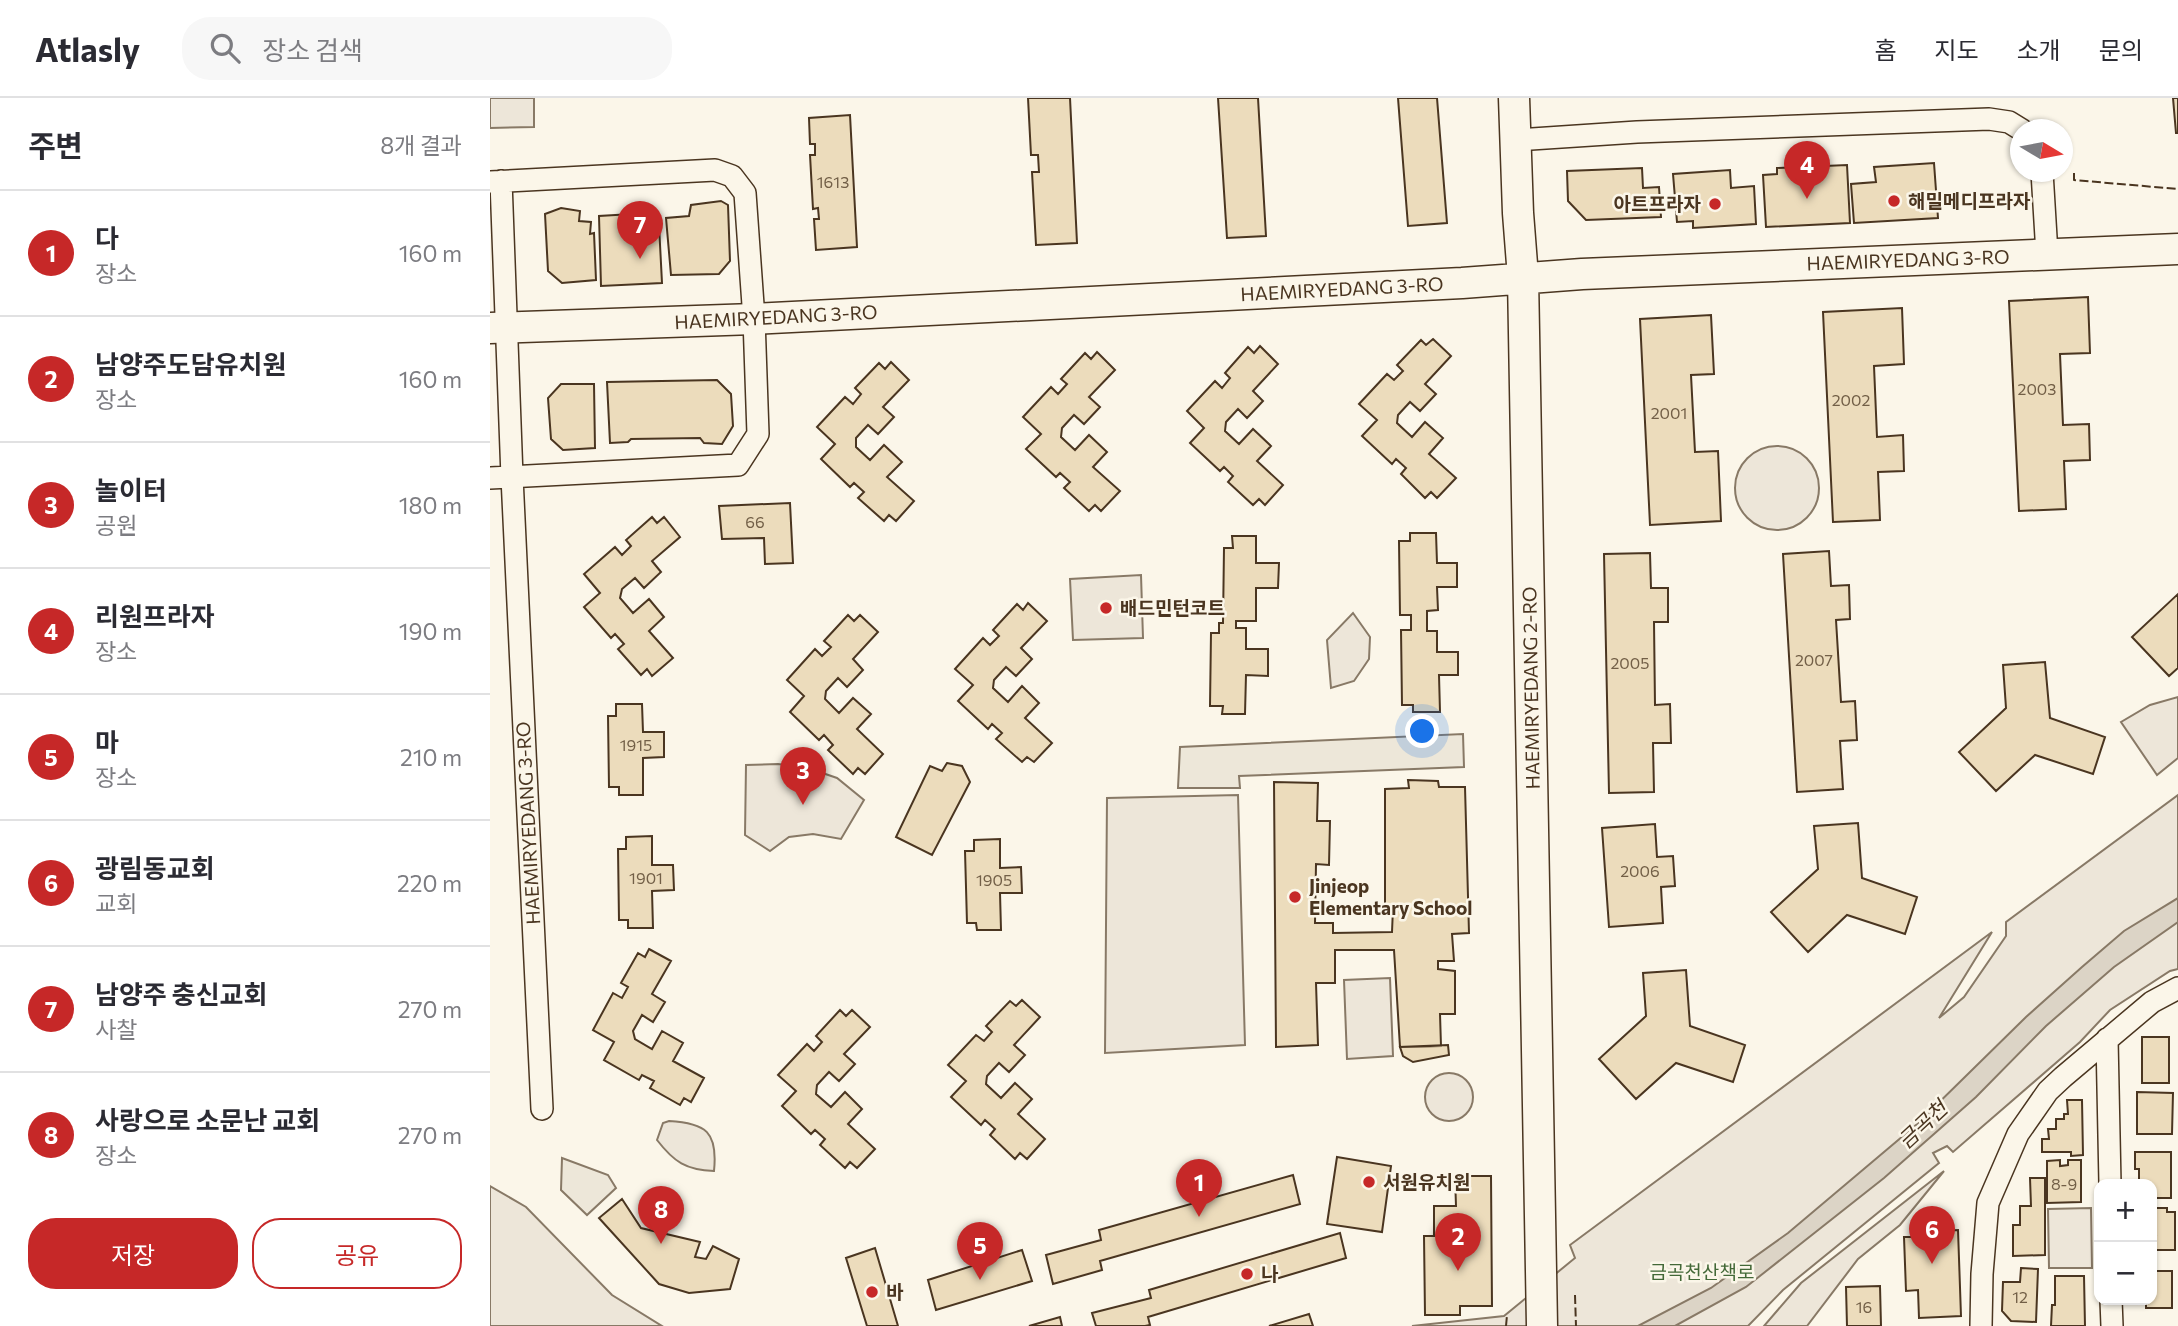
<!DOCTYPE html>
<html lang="ko">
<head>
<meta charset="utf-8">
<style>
	body { margin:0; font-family:Commissioner,"Noto Sans KR",sans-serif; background:#f7f7f7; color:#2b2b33 }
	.controls { position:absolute; right:21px; bottom:21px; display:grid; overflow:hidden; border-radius:14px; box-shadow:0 2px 5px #0004 }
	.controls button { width:63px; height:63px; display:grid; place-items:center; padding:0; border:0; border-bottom:2px solid #e1e1e2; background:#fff; color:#2b2b33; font:35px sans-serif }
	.compass { position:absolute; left:1520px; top:21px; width:63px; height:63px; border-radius:50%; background:#fff; box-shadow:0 2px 5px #0004; rotate:100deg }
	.you { position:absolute; left:933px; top:634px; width:24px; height:24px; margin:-18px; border:5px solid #fff; border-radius:50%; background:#1a73e8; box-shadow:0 0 0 10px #1a73e833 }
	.badge { display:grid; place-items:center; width:46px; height:46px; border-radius:50%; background:#c62828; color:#fff; font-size:23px; font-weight:700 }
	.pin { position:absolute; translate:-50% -58px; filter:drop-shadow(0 2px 4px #0008) }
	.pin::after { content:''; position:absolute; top:37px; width:24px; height:21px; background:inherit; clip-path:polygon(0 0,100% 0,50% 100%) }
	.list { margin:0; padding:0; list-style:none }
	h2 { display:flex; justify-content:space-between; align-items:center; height:91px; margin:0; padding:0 28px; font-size:30px }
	h2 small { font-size:23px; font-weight:400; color:#7c7c81 }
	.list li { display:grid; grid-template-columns:46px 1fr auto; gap:21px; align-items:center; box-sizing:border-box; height:126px; padding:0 28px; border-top:2px solid #e1e1e2 }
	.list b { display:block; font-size:26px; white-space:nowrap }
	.list p { margin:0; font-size:23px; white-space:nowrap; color:#7c7c81 }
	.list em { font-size:23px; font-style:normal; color:#7c7c81 }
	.actions { display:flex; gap:14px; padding:21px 28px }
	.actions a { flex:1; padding:16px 0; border:2px solid #c62828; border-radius:28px; text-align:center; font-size:24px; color:#c62828 }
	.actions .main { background:#c62828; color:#fff }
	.icon { flex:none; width:38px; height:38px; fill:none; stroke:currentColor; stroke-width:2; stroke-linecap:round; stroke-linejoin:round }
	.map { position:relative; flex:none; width:1688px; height:1228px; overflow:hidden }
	header { display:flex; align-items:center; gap:42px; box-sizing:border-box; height:98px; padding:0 35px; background:#fff; border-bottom:2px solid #e1e1e2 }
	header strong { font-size:33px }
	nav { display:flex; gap:38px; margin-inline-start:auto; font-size:24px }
	.search { width:490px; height:63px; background:#f7f7f7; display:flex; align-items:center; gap:18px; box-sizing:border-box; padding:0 24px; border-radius:28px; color:#7c7c81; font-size:26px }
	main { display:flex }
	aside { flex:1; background:#fff }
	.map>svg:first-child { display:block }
</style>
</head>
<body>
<header>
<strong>Atlasly</strong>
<div class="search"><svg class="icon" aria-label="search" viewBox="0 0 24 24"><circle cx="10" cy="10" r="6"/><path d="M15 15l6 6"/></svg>장소 검색</div>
<nav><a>홈</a><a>지도</a><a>소개</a><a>문의</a></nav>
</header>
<main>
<aside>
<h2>주변<small>8개 결과</small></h2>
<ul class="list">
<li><span class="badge">1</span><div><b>다</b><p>장소</p></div><em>160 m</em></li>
<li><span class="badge">2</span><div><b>남양주도담유치원</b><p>장소</p></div><em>160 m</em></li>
<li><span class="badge">3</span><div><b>놀이터</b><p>공원</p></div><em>180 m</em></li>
<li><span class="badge">4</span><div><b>리원프라자</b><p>장소</p></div><em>190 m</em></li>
<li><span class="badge">5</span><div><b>마</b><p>장소</p></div><em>210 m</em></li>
<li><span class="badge">6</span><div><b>광림동교회</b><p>교회</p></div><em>220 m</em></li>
<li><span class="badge">7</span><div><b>남양주 충신교회</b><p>사찰</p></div><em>270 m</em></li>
<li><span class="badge">8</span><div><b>사랑으로 소문난 교회</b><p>장소</p></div><em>270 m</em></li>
</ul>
<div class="actions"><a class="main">저장</a><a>공유</a></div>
</aside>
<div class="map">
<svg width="1688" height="1228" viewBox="0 0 1688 1228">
	<rect width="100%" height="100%" fill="#fbf6e9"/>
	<path fill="#ede6d9" stroke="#887966" stroke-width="2" d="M0,0H44V29L0,30Z
		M1245 390a42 42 0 1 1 84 0a42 42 0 1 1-84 0Z
		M651,477L653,540L583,542L580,481Z
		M863,515L880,539L879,561L864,583L841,590L837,542Z
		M1688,599V660L1667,677L1631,624L1660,607Z
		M288,666L318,670L347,680L374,702L351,741L323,736L299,739L280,753L255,737L256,667Z
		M748,697L755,947L615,955L617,700Z
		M1688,697V871L1680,873L1620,912L1590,944L1463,1054L1457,1048L1443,1055L1449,1065L1293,1192L1258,1228H922L1014,1218L1085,1160L1080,1147L1502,834L1449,920L1474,899L1516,838V824Z
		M900,880L903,958L857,961L854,882Z
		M935 999a24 24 0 1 1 48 0a24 24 0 1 1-48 0Z
		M179,1023C216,1025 228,1034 224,1073C196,1072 184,1064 167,1042L173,1025Z
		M1454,1073L1410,1127L1368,1161L1317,1228H1274L1311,1185Z
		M0,1088L36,1109L122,1197L172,1228H0Z
		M1601,1110L1602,1170H1559L1558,1111Z"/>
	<path fill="#ede7d9" stroke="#887966" stroke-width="2" d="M973,636L974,669L749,678L750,690H688L690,649Z
		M72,1060L118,1077L126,1090L97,1117L71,1092Z"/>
	<path fill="#dcd4c6" stroke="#887966" stroke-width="2" d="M1688,800V824L1624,869L1556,928L1486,999L1394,1080L1256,1189L1185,1228H1148L1221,1190L1298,1135L1426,1027L1536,919L1592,869L1634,833Z"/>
	<path fill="#ecdcbc" stroke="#4a3520" stroke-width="2" d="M538,0H580L587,145L546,147L542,74H549L548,57H541Z
		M728,0H768L776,138L737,140Z
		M908,0H947L957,125L918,128Z
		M1683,0H1688V35H1686Z
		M360,17L367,149L326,152L324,121H329L328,110L323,111L320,57H325V46H320L319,20Z
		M1444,65L1448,120L1364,125L1361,86L1386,84L1384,69Z
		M1357,67L1360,125L1276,129L1273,77L1287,76V70Z
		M1152,70L1153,90L1169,89L1171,119L1096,122L1078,103L1077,73Z
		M1240,72L1241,90L1264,88L1266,126L1203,130V123L1187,124L1183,76Z
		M231,103L238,107L240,163L229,176L181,177L176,120L199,118L201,107Z
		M71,110L90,113L89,123L101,124L100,136L104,135L106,182L72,185L58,173L55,116Z
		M142,116L143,129L169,127L172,185L111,188L109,118Z
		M1598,199L1600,255L1570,256L1573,327L1599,326L1600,362L1574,363L1576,411L1529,413L1519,203Z
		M1412,210L1414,266L1384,268L1387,339L1413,337L1414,373L1388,374L1390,422L1343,424L1333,214Z
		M1221,217L1224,276L1201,277L1205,354L1228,353L1231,423L1160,427L1150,221Z
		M943,241L961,258L935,286L946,296L930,313L920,304L908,317L907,325L922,339L935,324L953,340L939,356L966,380L947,400L941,394L935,400L911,376L916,370L906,361L902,366L872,338L887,322L869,306L897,276L904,282L913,273L907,267L931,242L936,247Z
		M770,248L788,266L763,293L773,303L757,320L748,311L736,324L735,333L749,346L763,331L781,348L767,363L793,387L775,407L769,401L763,407L738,384L743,378L734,369L730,373L700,345L714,330L697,313L725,283L732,290L740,280L735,275L758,249L764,255Z
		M607,254L625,272L599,299L610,309L594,326L584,317L572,330L571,339L585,352L599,337L617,354L603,369L630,393L611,413L605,407L599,413L574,390L580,384L570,375L566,379L536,351L551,336L533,319L561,289L568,296L577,286L571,281L595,255L601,261Z
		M401,264L419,282L393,309L404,319L388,336L378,327L366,340V349L380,362L394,347L412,364L397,379L424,403L406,423L399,417L394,423L368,400L374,394L364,385L360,389L331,361L345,346L327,329L355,299L363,306L371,296L365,290L389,265L395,271Z
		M227,282L241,296L243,328L232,346L214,345L210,340L141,341L138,344L120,345L117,284Z
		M71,286H104L105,350L73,352L61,341L58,300Z
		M300,405L303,465L275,466L274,440L232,441L229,408Z
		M162,419L167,425L174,419L190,439L162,463L171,474L154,490L145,480L132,491L130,500L143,515L159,501L174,519L159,533L183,560L162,578L157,571L151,577L128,551L134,546L125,536L121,540L94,509L110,495L94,476L125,449L132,457L141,448L136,442Z
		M920,435H946L947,465H967V489H947L948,512L937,513V533H947V554H968V577H949L950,614H923V607H912L911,532H921V517H910L909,443H920Z
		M742,438H766V465H789L788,490H766V523H746V530H756V551H778V578L756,577L755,616H732L733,608H720L721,535H729V525H733L734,450H743Z
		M1339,453L1341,488L1359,487L1360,521L1346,522L1351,604L1365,603L1367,642L1350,643L1353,691L1307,694L1293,456Z
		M1160,455L1161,490H1178V524H1164L1165,607L1180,606L1181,645H1163L1164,694L1119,695L1114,456Z
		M1688,496V570L1679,578L1642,539Z
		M538,505L557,523L531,550L542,561L526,578L516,569L504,582L503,590L518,604L532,588L549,605L535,620L562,645L544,664L537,659L532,664L506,641L512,635L502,626L498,631L468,603L483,587L465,571L493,540L500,547L509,538L503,532L527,506L533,512Z
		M358,517L364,523L370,517L388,534L363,561L373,572L357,589L348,580L336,593L335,601L349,615L363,600L381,616L367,631L393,656L375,676L368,670L363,676L338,652L343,647L334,637L329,642L300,614L314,598L297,582L325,551L332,558L341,549L334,543Z
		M1555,564L1560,620L1615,639L1603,676L1545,657L1506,693L1469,654L1516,610L1513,567Z
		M126,606H152L153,634H174V659L153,660V697H129V689H119L118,618H126Z
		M457,665L472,668L480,684L442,757L406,739L440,668L452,673Z
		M918,682L948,683L949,689H975L979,835L962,836L964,863H948V871L965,873V916H950L951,948L910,949L904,852H845V885H826L828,947L786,949L784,684L828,685L827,723H840L839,767L826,766L825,825H843V835L902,834L903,810H895V691L919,690Z
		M1368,725L1372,780L1427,799L1415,836L1357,817L1318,854L1281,814L1328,771L1324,728Z
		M1165,726L1167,759L1183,758L1185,788L1171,789L1173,825L1119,829L1112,730Z
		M162,738V767H183L184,792L162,793L163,830H138V822H129L128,751H136V739Z
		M510,741V770L531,769L532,795H510L511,832H487L486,825H477L475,753H484V742Z
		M159,851L181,863L162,896L175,904L163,924L152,917L143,933L145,941L162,951L172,933L193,945L183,963L214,980L201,1004L194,1000L190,1007L160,990L164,983L152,977L149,982L114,962L124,944L103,932L123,895L132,900L138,889L131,885L148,855L155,859Z
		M1196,872L1200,928L1255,947L1243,984L1186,965L1146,1001L1109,961L1156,918L1153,875Z
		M532,902L550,919L524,947L535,957L519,974L509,965L497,978L496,986L511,1000L525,985L542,1001L528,1016L555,1041L537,1061L530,1055L525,1061L500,1037L505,1031L495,1022L491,1027L461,999L476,983L458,967L486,937L494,943L502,934L496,928L520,903L526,908Z
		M350,912L356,918L362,912L380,929L354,956L365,966L349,983L339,974L327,987L326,996L341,1009L355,994L372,1011L358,1026L385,1051L367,1070L360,1064L355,1070L330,1047L335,1041L325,1032L321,1036L292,1008L306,993L288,977L317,946L324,953L332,944L326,938Z
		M1652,939H1679V985H1652Z
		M958,947L959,957L923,964L913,958L910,949Z
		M1647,994L1683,995L1682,1036H1647Z
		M1577,1002H1592L1593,1057L1581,1058V1054H1552V1041H1559L1558,1031H1566V1021H1574V1016H1578Z
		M1645,1054H1681V1100H1662V1086H1649V1071H1645Z
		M847,1059L901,1068L892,1134L837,1126Z
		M1570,1062V1068L1578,1067V1062H1591V1104L1557,1105V1063Z
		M803,1077L810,1106L610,1163L612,1172L563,1186L556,1157L611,1142L609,1132Z
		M965,1078H1001L1002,1208H970V1217H935L934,1138H944V1108H966Z
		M1540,1080H1555V1157L1523,1158V1127H1530V1108H1541Z
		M132,1101L151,1130L210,1144L205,1159L216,1161L223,1148L249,1161L240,1191L199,1195L169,1186L109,1120Z
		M1662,1110H1677V1114H1685V1152H1665L1666,1138H1662Z
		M1468,1132L1471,1218L1429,1220L1428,1192L1416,1193L1414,1139H1426L1425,1134Z
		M850,1135L856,1160L658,1219L660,1227L655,1228H606L602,1215L661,1200L659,1192Z
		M385,1150L408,1228H377L356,1160Z
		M532,1152L542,1183L446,1212L438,1182Z
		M1531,1170L1548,1171L1546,1224L1521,1223L1512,1213L1513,1184H1530Z
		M1662,1173H1682V1210H1656V1202H1662Z
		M1565,1178H1594L1595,1228H1561L1562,1207H1565Z
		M1390,1188L1391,1228H1357L1356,1189Z
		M819,1216L823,1228H779Z
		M570,1219L572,1228H539Z"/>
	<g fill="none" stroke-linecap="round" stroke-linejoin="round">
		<g stroke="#4a3520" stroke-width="24">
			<path id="street" d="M1026,42L1147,34L1499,21L1519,24L1532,32
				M1552,74L1557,156
				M11,83L22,379L52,1011
				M0,84L225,72L242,78L255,95L264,221L268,336L248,367L0,380
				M1617,941L1620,1086
				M1621,1202L1622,1228
				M1491,1228L1492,1176L1498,1105L1528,1036L1558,993L1573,979L1662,904L1688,890"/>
		</g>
		<g stroke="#4a3520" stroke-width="33">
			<path id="secondary" d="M1024,0L1028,115L1033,179L1052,1228
				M0,230L264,221L972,185L1092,176L1688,151"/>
		</g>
		<use href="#street" stroke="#fbf6e9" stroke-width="21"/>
		<use href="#secondary" stroke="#fbf6e9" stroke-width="30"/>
		<path stroke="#4a3520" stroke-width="2" stroke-dasharray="9 3.5" stroke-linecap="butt" d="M1584,75V82L1688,91
			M1085,1197L1086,1228
			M1016,1228L1017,1217"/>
	</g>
	<g fill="#c62828" stroke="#fbf6e9" stroke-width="2.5">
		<circle cx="1404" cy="103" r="7"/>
		<circle cx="1225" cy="106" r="7"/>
		<circle cx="616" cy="510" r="7"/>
		<circle cx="805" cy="799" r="7"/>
		<circle cx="879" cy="1084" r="7"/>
		<circle cx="757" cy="1176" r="7"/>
		<circle cx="382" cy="1194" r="7"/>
	</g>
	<g text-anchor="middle" stroke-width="5" stroke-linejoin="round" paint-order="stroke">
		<g font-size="16" fill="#725f47">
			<text x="343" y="90">1613</text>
			<text x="1547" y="297">2003</text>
			<text x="1361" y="308">2002</text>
			<text x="1179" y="321">2001</text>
			<text x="265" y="430">66</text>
			<text x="1324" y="568">2007</text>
			<text x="1140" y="571">2005</text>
			<text x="146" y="653">1915</text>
			<text x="1150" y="779">2006</text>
			<text x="156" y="786">1901</text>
			<text x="504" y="788">1905</text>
			<text x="1574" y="1092">8-9</text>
			<text x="1530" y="1205">12</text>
			<text x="1374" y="1215">16</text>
		</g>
		<g font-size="19" font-weight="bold" fill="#4a3520" stroke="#fbf6e9" text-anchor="start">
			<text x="1418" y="110">해밀메디프라자</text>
			<text x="1211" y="113" text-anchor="end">아트프라자</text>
			<text x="630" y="517">배드민턴코트</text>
			<text x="819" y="795">Jinjeop<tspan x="819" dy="22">Elementary School</tspan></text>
			<text x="893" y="1091">서원유치원</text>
			<text x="771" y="1183">나</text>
			<text x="396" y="1201">바</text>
		</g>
		<g font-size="19" fill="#4a3520" stroke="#fbf6e9">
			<text transform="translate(1418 162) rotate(-2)" y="7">HAEMIRYEDANG 3-RO</text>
			<text transform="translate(852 191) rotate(-3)" y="7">HAEMIRYEDANG 3-RO</text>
			<text transform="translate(286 219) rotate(-3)" y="7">HAEMIRYEDANG 3-RO</text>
			<text transform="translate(1041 590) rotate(-91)" y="7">HAEMIRYEDANG 2-RO</text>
			<text transform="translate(38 725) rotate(-93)" y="7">HAEMIRYEDANG 3-RO</text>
		</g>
		<g font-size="19" fill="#436837" stroke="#fbf6e9">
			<text x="1212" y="1181">금곡천산책로</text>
		</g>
		<g font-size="21" font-style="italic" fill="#4a3520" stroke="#fbf6e9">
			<text transform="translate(1433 1027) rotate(-43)" y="7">금곡천</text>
		</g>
	</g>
</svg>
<div class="controls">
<button>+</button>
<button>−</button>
</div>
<svg class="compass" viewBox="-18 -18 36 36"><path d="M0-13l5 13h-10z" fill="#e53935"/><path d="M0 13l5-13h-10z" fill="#7c7c81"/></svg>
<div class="you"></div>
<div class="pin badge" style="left:709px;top:1119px">1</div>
<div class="pin badge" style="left:968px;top:1173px">2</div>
<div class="pin badge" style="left:313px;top:707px">3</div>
<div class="pin badge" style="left:1317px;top:101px">4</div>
<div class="pin badge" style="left:490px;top:1182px">5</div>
<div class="pin badge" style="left:1442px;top:1166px">6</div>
<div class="pin badge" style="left:150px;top:161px">7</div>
<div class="pin badge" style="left:171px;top:1146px">8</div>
</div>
</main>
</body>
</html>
